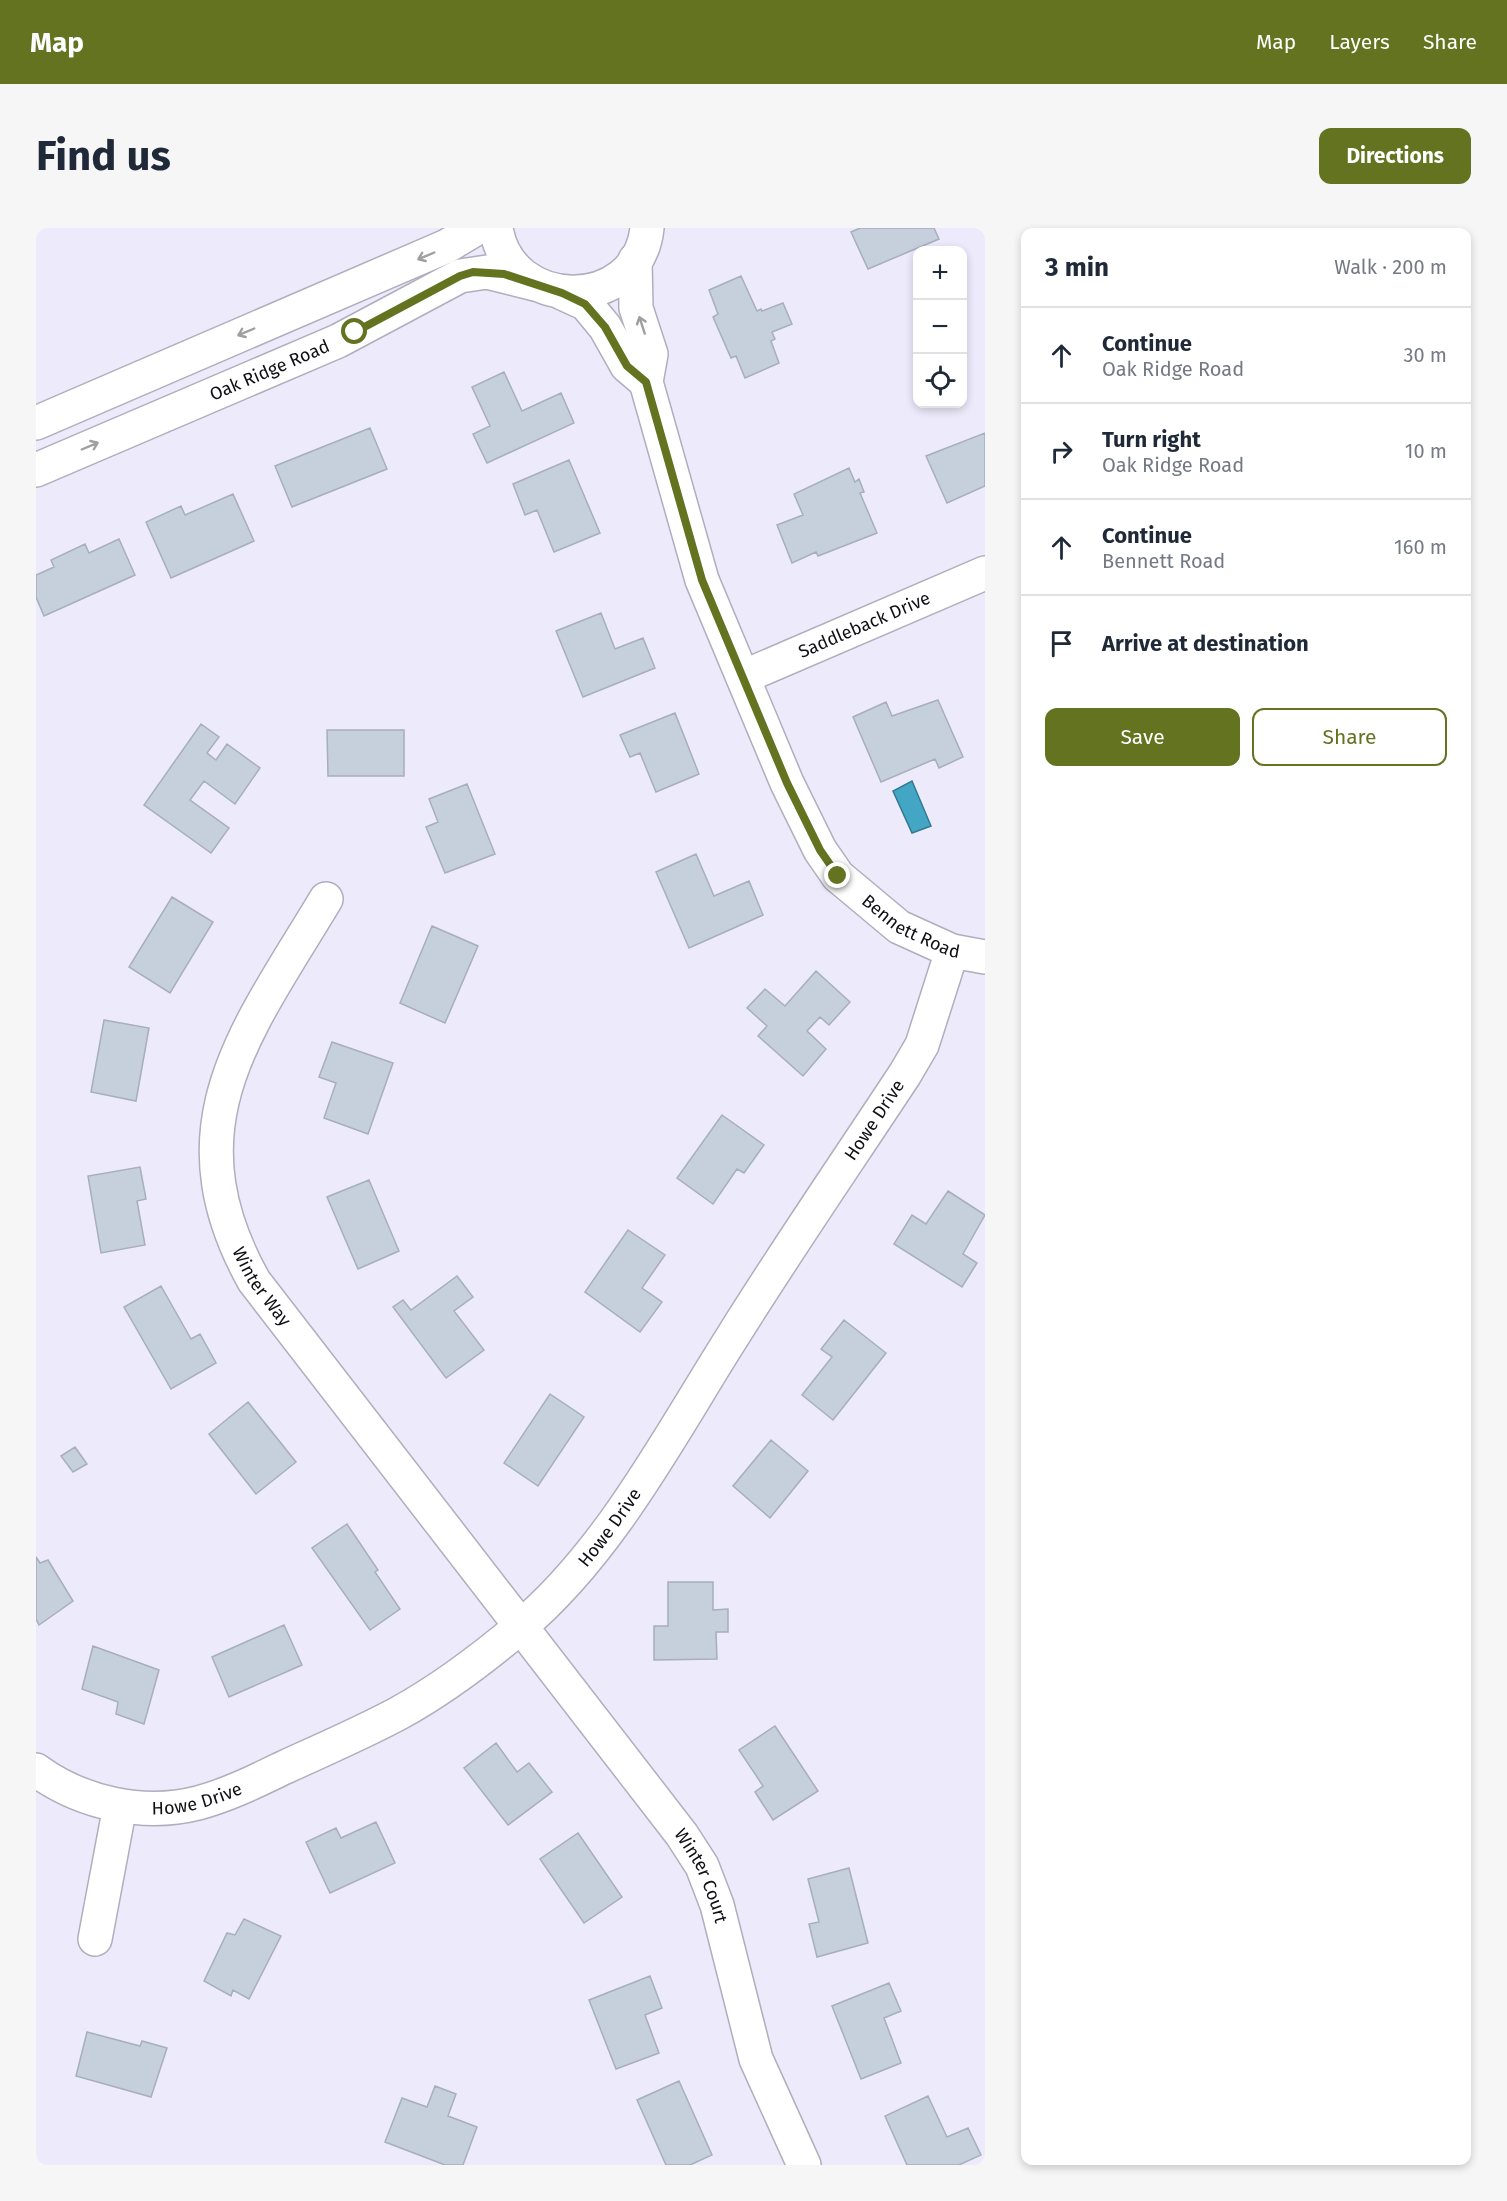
<!DOCTYPE html>
<html lang="en">
<head>
<meta charset="utf-8">
<style>
	body { margin:0; font-family:"Fira Sans",sans-serif; background:#f6f6f7; color:#1f2937 }
	.controls { position:absolute; right:18px; top:18px; display:grid; overflow:hidden; border-radius:12px; box-shadow:0 3px 9px #0003 }
	.controls button { width:54px; height:54px; display:grid; place-items:center; padding:0; border:0; border-bottom:2px solid #e0e1e3; background:#fff; color:#1f2937; font:30px sans-serif }
	.stop { position:absolute; width:18px; height:18px; margin:-14px; border:4px solid #637320; border-radius:50%; background:#fff }
	.stop.end { background:#637320; border-color:#fff; box-shadow:0 2px 6px #0008 }
	.list { margin:0; padding:0; list-style:none }
	h2 { display:flex; justify-content:space-between; align-items:center; height:78px; margin:0; padding:0 24px; font-size:26px }
	h2 small { font-size:20px; font-weight:400; color:#747a83 }
	.list li { display:grid; grid-template-columns:39px 1fr auto; gap:18px; align-items:center; box-sizing:border-box; height:96px; padding:0 24px; border-top:2px solid #e0e1e3 }
	.list b { display:block; font-size:22px; white-space:nowrap }
	.list p { margin:0; font-size:20px; white-space:nowrap; color:#747a83 }
	.list em { font-size:20px; font-style:normal; color:#747a83 }
	.actions { display:flex; gap:12px; padding:18px 24px }
	.actions a { flex:1; padding:14px 0; border:2px solid #637320; border-radius:12px; text-align:center; font-size:21px; color:#637320 }
	.actions .main { background:#637320; color:#fff }
	.icon { flex:none; width:33px; height:33px; fill:none; stroke:currentColor; stroke-width:2; stroke-linecap:round; stroke-linejoin:round }
	.map { position:relative; flex:none; width:949px; height:1937px; overflow:hidden; border-radius:12px }
	header { display:flex; align-items:center; gap:36px; box-sizing:border-box; height:84px; padding:0 30px; background:#637320; color:#fff }
	header strong { font-size:28px }
	nav { display:flex; gap:33px; margin-inline-start:auto; font-size:21px }
	.intro { display:flex; align-items:center; justify-content:space-between; box-sizing:border-box; height:144px; padding:0 36px }
	h1 { margin:0; font-size:42px }
	.button { padding:15px 27px; border-radius:12px; background:#637320; color:#fff; font-size:21px; font-weight:700 }
	main { display:flex; gap:36px; padding:0 36px }
	aside { flex:1; background:#fff; border-radius:12px; box-shadow:0 3px 9px #0003 }
	.map>svg:first-child { display:block }
</style>
</head>
<body>
<header>
<strong>Map</strong>
<nav><a>Map</a><a>Layers</a><a>Share</a></nav>
</header>
<div class="intro"><h1>Find us</h1><a class="button">Directions</a></div>
<main>
<div class="map">
<svg width="949" height="1937" viewBox="0 0 949 1937">
	<rect width="100%" height="100%" fill="#edebfb"/>
	<path fill="#43a6c5" stroke="#337990" stroke-width="1.5" d="M876,553L895,598L876,605L857,563Z"/>
	<path fill="#c6cfdc" stroke="#a6afbb" stroke-width="1.5" d="M824,0H898L903,11L832,41L815,4Z
		M705,48L721,83L725,81L726,83L747,75L756,96L736,104L739,111L735,113L743,135L709,150L700,128L695,130L677,89L682,86L673,62Z
		M468,144L486,183L525,165L538,195L451,235L437,206L454,198L436,159Z
		M334,200L351,241L256,279L239,238Z
		M949,205V258L911,275L890,228Z
		M533,232L564,305L518,324L501,282L489,287L477,256Z
		M813,240L819,254L823,251L828,264L824,265L841,305L782,328L780,324L756,335L741,297L767,287L758,266Z
		M197,266L218,313L135,350L110,294L145,278L149,287Z
		M83,311L99,347L8,388L0,369V347L18,339L15,332L49,316L53,325Z
		M565,385L579,421L607,410L619,440L547,469L520,403Z
		M902,472L927,529L903,540L899,531L845,554L817,489L850,474L856,488Z
		M639,485L663,546L620,564L604,525L594,529L584,507Z
		M165,496L183,509L171,525L180,532L191,516L224,540L199,576L168,553L154,572L193,600L175,625L108,577Z
		M291,502H368V548H292Z
		M431,556L459,626L409,645L390,599L402,594L393,571Z
		M660,626L678,668L713,653L727,687L653,720L620,644Z
		M136,669L177,694L134,765L93,739Z
		M396,698L442,718L409,795L364,775Z
		M780,743L814,774L793,797L784,789L771,803L790,821L767,848L722,808L731,798L711,780L729,761L749,778Z
		M68,792L113,800L100,873L55,864Z
		M296,814L357,835L332,906L288,890L300,855L283,849Z
		M686,887L728,917L708,945L701,941L677,976L641,950Z
		M104,939L110,971L101,973L109,1017L65,1025L52,948Z
		M333,952L363,1023L322,1041L291,969Z
		M912,963L949,987L927,1026L941,1035L926,1059L858,1016L876,987L890,996Z
		M592,1002L629,1027L606,1060L626,1074L604,1104L549,1064Z
		M421,1048L437,1069L418,1083L448,1122L410,1150L357,1079L367,1072L375,1082Z
		M125,1058L155,1111L164,1106L180,1135L135,1161L88,1079Z
		M808,1092L850,1125L797,1192L766,1167L796,1129L785,1121Z
		M514,1166L548,1189L502,1258L468,1235Z
		M212,1174L260,1234L220,1266L173,1206Z
		M735,1212L772,1243L734,1290L697,1258Z
		M39,1219L51,1236L37,1244L25,1228Z
		M311,1296L342,1342L339,1344L364,1381L334,1402L276,1320Z
		M0,1329L4,1335L12,1332L37,1373L3,1397L0,1391Z
		M632,1354H677V1382L692,1381V1404H680L681,1431L618,1432V1398H632Z
		M248,1397L266,1437L193,1469L176,1429Z
		M57,1418L123,1442L108,1496L80,1486L82,1474L46,1461Z
		M739,1498L782,1563L737,1592L719,1564L727,1558L703,1522Z
		M460,1515L481,1544L493,1535L516,1564L472,1597L428,1540Z
		M340,1594L359,1635L294,1665L270,1614L300,1600L305,1610Z
		M542,1605L586,1669L548,1695L504,1631Z
		M813,1640L832,1715L781,1729L773,1696L783,1694L772,1651Z
		M208,1691L245,1708L213,1771L197,1762L195,1768L168,1753L191,1705L199,1707Z
		M614,1748L626,1780L609,1787L623,1825L580,1841L553,1772Z
		M853,1755L865,1783L848,1790L865,1835L825,1851L796,1778Z
		M51,1804L104,1818L106,1813L131,1820L115,1869L40,1848Z
		M643,1853L676,1927L654,1937H630L601,1872Z
		M399,1858L420,1866L412,1888L441,1899L427,1937H409L349,1914L366,1870L391,1879Z
		M892,1868L911,1909L932,1900L945,1927L923,1937H871L849,1888Z"/>
	<g fill="none" stroke-linecap="round" stroke-linejoin="round">
		<g stroke="#b0aebd" stroke-width="36">
			<g id="minor">
				<path id="s1" d="M599,32L600,80L615,126L610,154L666,352L751,555L784,622L802,648L863,699L916,723L949,729"/>
				<path d="M526,65L550,76L569,99L591,138L610,154"/>
				<path id="s2" d="M707,449L949,345"/>
				<path id="s3" d="M290,671C211,803 131,897 218,1053L646,1607L666,1638L681,1677L720,1831L768,1937"/>
				<path id="s4" d="M0,1542C45,1575 107,1589 162,1575C192,1567 220,1553 247,1540C286,1522 326,1505 363,1485C405,1462 446,1431 483,1400C573,1325 633,1209 695,1111C751,1021 811,934 869,846L886,817L916,723"/>
				<path d="M59,1711L84,1578"/>
			</g>
		</g>
		<g stroke="#b0aebd" stroke-width="36">
			<g id="tertiary">
				<path d="M460,0C473,85 602,86 611,0"/>
				<path d="M0,195L411,18L441,0"/>
				<path id="s5" d="M0,242L302,113L424,48L451,44L499,56"/>
			</g>
		</g>
		<use href="#minor" stroke="#fff" stroke-width="33"/>
		<use href="#tertiary" stroke="#fff" stroke-width="33"/>
	</g>
	<defs><path id="oneway-shaft" d="M-6 0H5M1.5-3L5.5 0L1.5 3" fill="none" stroke-width="1.6" stroke-linecap="round" stroke-linejoin="round" transform="scale(1.5)"/></defs>
	<g stroke="#9f9fa1">
		<use href="#oneway-shaft" transform="translate(390 28) rotate(157)"/>
		<use href="#oneway-shaft" transform="translate(606 97) rotate(-108)"/>
		<use href="#oneway-shaft" transform="translate(210 104) rotate(157)"/>
		<use href="#oneway-shaft" transform="translate(54 218) rotate(-23)"/>
	</g>
	<g fill="none" stroke-linecap="round" stroke-linejoin="round">
		<path stroke="#637320" stroke-width="8" d="M319,104L424,48L437,44L468,46L526,65L549,76L569,99L591,138L610,154L666,352L751,555L784,622L802,648"/>
	</g>
	<g text-anchor="middle" stroke-width="6" stroke-linejoin="round" paint-order="stroke">
		<g font-size="18" fill="#0f0f14" stroke="#fff">
			<text dy="6" stroke="none"><textPath href="#s5" startOffset="254">Oak Ridge Road</textPath></text>
			<text dy="6" stroke="none"><textPath href="#s2" startOffset="132">Saddleback Drive</textPath></text>
			<text dy="6" stroke="none"><textPath href="#s1" startOffset="747">Bennett Road</textPath></text>
			<text dy="6" stroke="none"><textPath href="#s4" startOffset="1160">Howe Drive</textPath></text>
			<text dy="6" stroke="none"><textPath href="#s3" startOffset="424">Winter Way</textPath></text>
			<text dy="6" stroke="none"><textPath href="#s4" startOffset="674">Howe Drive</textPath></text>
			<text dy="6" stroke="none"><textPath href="#s4" startOffset="170">Howe Drive</textPath></text>
			<text dy="6" stroke="none"><textPath href="#s3" startOffset="1161">Winter Court</textPath></text>
		</g>
	</g>
</svg>
<div class="controls">
<button>+</button>
<button>−</button>
<button><svg class="icon" aria-label="locate" viewBox="0 0 24 24"><circle cx="12" cy="12" r="6"/><path d="M12 2v4M12 18v4M2 12h4M18 12h4"/></svg></button>
</div>
<div class="stop" style="left:319px;top:104px"></div>
<div class="stop end" style="left:802px;top:648px"></div>
</div>
<aside>
<h2>3 min<small>Walk · 200 m</small></h2>
<ul class="list">
<li><svg class="icon" aria-label="ahead" viewBox="0 0 24 24"><path d="M12 20V5M6 11l6-6 6 6"/></svg><div><b>Continue</b><p>Oak Ridge Road</p></div><em>30 m</em></li>
<li><svg class="icon" aria-label="right" viewBox="0 0 24 24"><path d="M7 20v-9h11M14 6l5 5-5 5"/></svg><div><b>Turn right</b><p>Oak Ridge Road</p></div><em>10 m</em></li>
<li><svg class="icon" aria-label="ahead" viewBox="0 0 24 24"><path d="M12 20V5M6 11l6-6 6 6"/></svg><div><b>Continue</b><p>Bennett Road</p></div><em>160 m</em></li>
<li><svg class="icon" aria-label="arrive" viewBox="0 0 24 24"><path d="M6 21V4h12l-3 4 3 4H6"/></svg><div><b>Arrive at destination</b></div></li>
</ul>
<div class="actions"><a class="main">Save</a><a>Share</a></div>
</aside>
</main>
</body>
</html>
